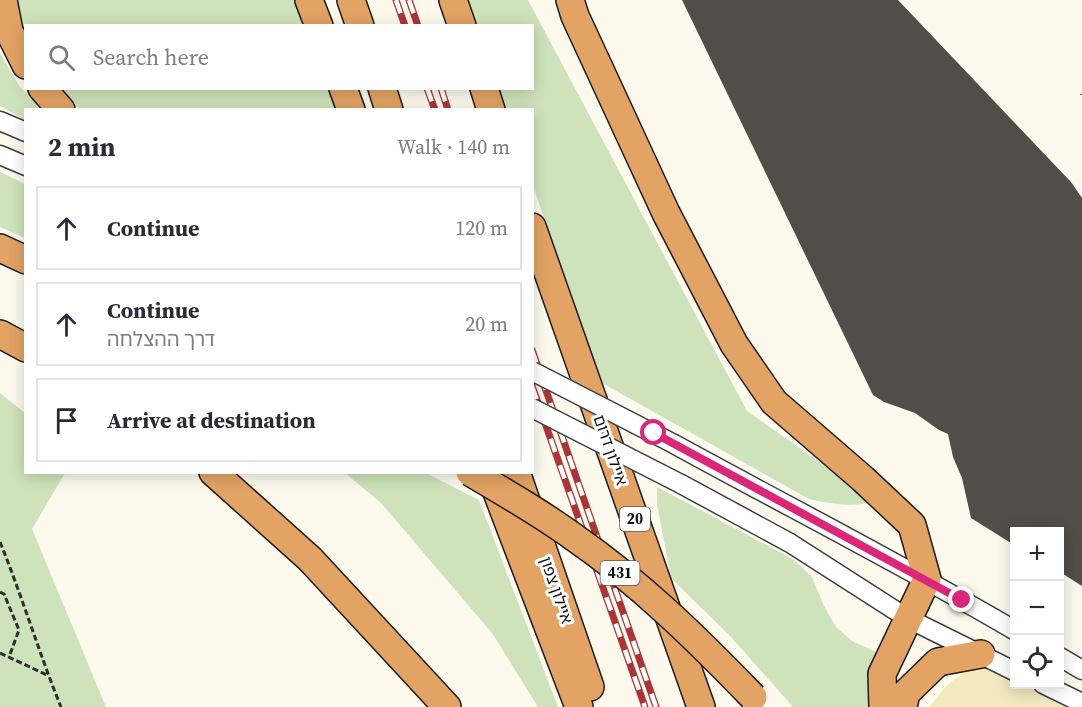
<!DOCTYPE html>
<html lang="en">
<head>
<meta charset="utf-8">
<style>
	body { margin:0; font-family:"Source Serif 4","Noto Sans Hebrew",serif; background:#f7f7f7; color:#2b2b33 }
	.controls { position:absolute; right:18px; bottom:18px; display:grid; overflow:hidden; border-radius:0px; box-shadow:0 3px 15px #0003 }
	.controls button { width:54px; height:54px; display:grid; place-items:center; padding:0; border:0; border-bottom:2px solid #e1e1e2; background:#fff; color:#2b2b33; font:30px sans-serif }
	.stop { position:absolute; width:18px; height:18px; margin:-14px; border:4px solid #db2777; border-radius:50%; background:#fff }
	.stop.end { background:#db2777; border-color:#fff; box-shadow:0 2px 6px #0008 }
	.list { margin:0; padding:0; list-style:none }
	h2 { display:flex; justify-content:space-between; align-items:center; height:78px; margin:0; padding:0 24px; font-size:26px }
	h2 small { font-size:20px; font-weight:400; color:#7c7c81 }
	.list li { display:grid; grid-template-columns:39px 1fr auto; gap:18px; align-items:center; box-sizing:border-box; height:84px; margin:0 12px 12px; padding:0 12px; border:2px solid #e1e1e2; border-radius:0px }
	.list b { display:block; font-size:22px; white-space:nowrap }
	.list p { margin:0; font-size:20px; white-space:nowrap; color:#7c7c81 }
	.list em { font-size:20px; font-style:normal; color:#7c7c81 }
	.icon { flex:none; width:33px; height:33px; fill:none; stroke:currentColor; stroke-width:2; stroke-linecap:round; stroke-linejoin:round }
	.map { position:relative; flex:none; width:1082px; height:707px; overflow:hidden }
	.search { position:absolute; background:#fff; box-shadow:0 3px 15px #0003; left:24px; top:24px; width:510px; height:66px; display:flex; align-items:center; gap:15px; box-sizing:border-box; padding:0 21px; border-radius:0px; color:#7c7c81; font-size:22px }
	.panel { position:absolute; background:#fff; box-shadow:0 3px 15px #0003; left:24px; top:108px; width:510px; height:366px; border-radius:0px }
	.map>svg:first-child { display:block }
</style>
</head>
<body>
<div class="map">
<svg width="1082" height="707" viewBox="0 0 1082 707">
	<rect width="100%" height="100%" fill="#fdfaed"/>
	<path fill="#cee3bb" d="M16,0H294L305,25L26,26L25,37L21,27Z
		M466,0H528L747,411L875,501C852,508 832,504 809,499L602,383L533,186L532,110L505,109L498,89L532,88V26L475,25Z
		M0,53L20,87L38,105L35,109L26,110L25,120L0,106Z
		M57,89H328L335,109H80Z
		M0,172L25,184V238L0,227Z
		M0,393L25,413L26,472L65,473L32,529L106,707H0Z
		M345,473H426L479,500L558,707H538L492,633L381,503Z
		M657,487L793,559L812,577L824,606L836,627L852,641L876,652L871,670L873,707H793L732,638L671,578L657,504Z"/>
	<path fill="#f3e9bf" d="M988,665L1014,679V684L1025,685L1067,707H930C945,685 961,669 988,665Z"/>
	<path fill="#534d49" d="M682,0H898L1071,182L1082,198V586L1060,572V532H1014V545L971,518L962,478L953,457L948,434L939,430L915,413L884,402L873,395Z"/>
	<g fill="none" stroke-linecap="round" stroke-linejoin="round">
		<g stroke="#3f3f3f" stroke-width="21">
			<path id="minor" d="M0,121L26,132
				M0,155L26,166
				M674,444C787,506 903,565 1014,630
				M681,484L790,543L907,618L1014,671
				M1060,657L1082,670
				M1043,684L1082,703"/>
		</g>
		<g stroke="#1d1d1d" stroke-width="30">
			<path id="highway" d="M3,0L9,31L26,65
				M309,0L319,26
				M351,0L360,26
				M453,0L462,26
				M570,0L575,16L666,213L734,344L774,402L863,479L912,525L927,579L882,674L883,707
				M42,88L61,110
				M343,88L351,110
				M382,88L389,110
				M484,88L491,110
				M532,227L701,707
				M0,248L26,260
				M0,334L26,348
				M213,472L310,559L447,707
				M516,472L590,687
				M490,474L579,707
				M903,707L906,693L938,662L981,654"/>
		</g>
		<path stroke="#2e2e2e" stroke-width="3" stroke-dasharray="6 3" stroke-linecap="butt" d="M1082,94V95
			M0,542C22,596 39,653 61,707
			M0,592L4,594L19,630L9,657
			M0,653L47,675"/>
		<use href="#minor" stroke="#fff" stroke-width="18"/>
		<use href="#highway" stroke="#e2a365" stroke-width="27"/>
		<g stroke="#aa3536" stroke-width="7">
			<path id="rail" d="M396,0L405,26
				M409,0L418,26
				M427,88L435,110
				M441,88L448,110
				M532,350L656,707
				M532,386L645,707"/>
		</g>
		<use href="#rail" stroke="#fff" stroke-width="4.5" stroke-dasharray="14" stroke-linecap="butt"/>
		<g stroke="#3f3f3f" stroke-width="21" stroke-linecap="butt">
			<path id="minor-bridge" d="M532,371L674,444
				M532,408L681,484"/>
		</g>
		<g stroke="#1d1d1d" stroke-width="30" stroke-linecap="butt">
			<path id="highway-bridge" d="M470,472C506,493 542,514 575,538C640,583 698,640 753,697"/>
		</g>
		<use href="#minor-bridge" stroke="#fff" stroke-width="18"/>
		<use href="#highway-bridge" stroke="#e2a365" stroke-width="27"/>
	</g>
	<g fill="none" stroke-linecap="round" stroke-linejoin="round">
		<path stroke="#db2777" stroke-width="8" d="M654,433L962,600"/>
	</g>
	<g text-anchor="middle" stroke-width="6" stroke-linejoin="round" paint-order="stroke">
		<g fill="#fff" stroke="#555" stroke-width="1.5">
			<rect x="620" y="507" width="30" height="24" rx="4.5"/>
			<rect x="600.5" y="561" width="39" height="24" rx="4.5"/>
		</g>
		<g font-size="15" font-weight="bold" fill="#0c0c0c">
			<text x="635" y="524">20</text>
			<text x="620" y="578">431</text>
		</g>
		<g font-size="16" fill="#0c0c0c" stroke="#fff">
			<text transform="translate(611 450) rotate(71)" y="6">איילון דרום</text>
			<text transform="translate(557 590) rotate(71)" y="6">איילון צפון</text>
		</g>
	</g>
</svg>
<div class="controls">
<button>+</button>
<button>−</button>
<button><svg class="icon" aria-label="locate" viewBox="0 0 24 24"><circle cx="12" cy="12" r="6"/><path d="M12 2v4M12 18v4M2 12h4M18 12h4"/></svg></button>
</div>
<div class="stop" style="left:654px;top:433px"></div>
<div class="stop end" style="left:962px;top:600px"></div>
<div class="search"><svg class="icon" aria-label="search" viewBox="0 0 24 24"><circle cx="10" cy="10" r="6"/><path d="M15 15l6 6"/></svg>Search here</div>
<section class="panel">
<h2>2 min<small>Walk · 140 m</small></h2>
<ul class="list">
<li><svg class="icon" aria-label="ahead" viewBox="0 0 24 24"><path d="M12 20V5M6 11l6-6 6 6"/></svg><div><b>Continue</b></div><em>120 m</em></li>
<li><svg class="icon" aria-label="ahead" viewBox="0 0 24 24"><path d="M12 20V5M6 11l6-6 6 6"/></svg><div><b>Continue</b><p>דרך ההצלחה</p></div><em>20 m</em></li>
<li><svg class="icon" aria-label="arrive" viewBox="0 0 24 24"><path d="M6 21V4h12l-3 4 3 4H6"/></svg><div><b>Arrive at destination</b></div></li>
</ul>
</section>
</div>
</body>
</html>
